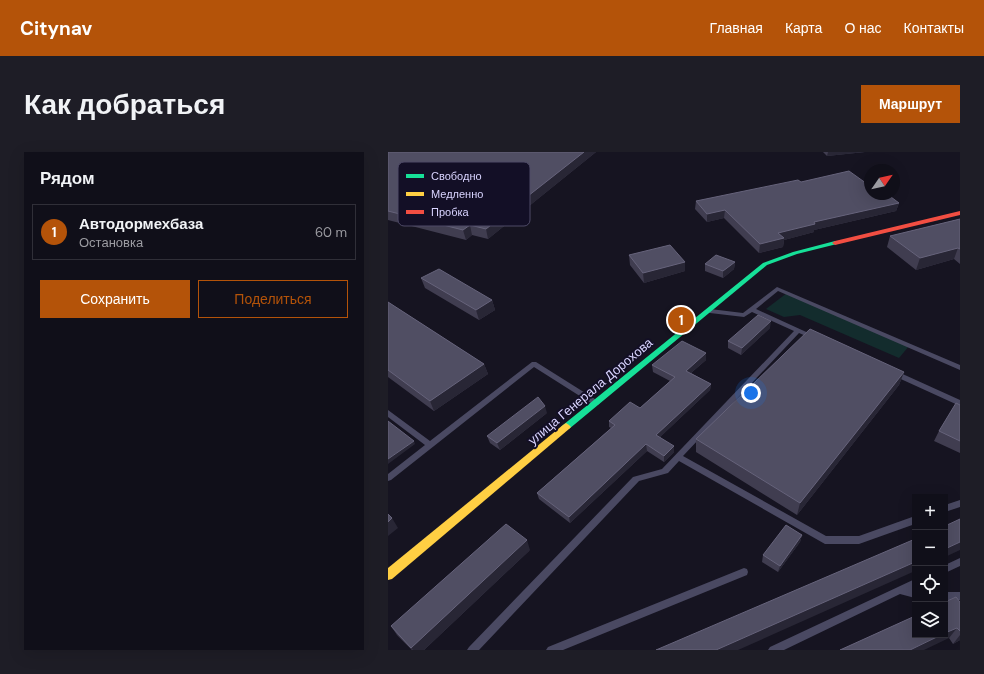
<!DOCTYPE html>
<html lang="ru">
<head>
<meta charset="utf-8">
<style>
	body { margin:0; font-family:"DM Sans",sans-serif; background:#1e1d26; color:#f1f3f6 }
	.controls { position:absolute; right:12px; bottom:12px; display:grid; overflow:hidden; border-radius:0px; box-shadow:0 4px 16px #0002 }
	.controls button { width:36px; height:36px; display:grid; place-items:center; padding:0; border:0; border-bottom:1px solid #302f38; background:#100f19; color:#f1f3f6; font:20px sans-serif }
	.compass { position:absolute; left:476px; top:12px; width:36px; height:36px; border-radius:50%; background:#100f19; box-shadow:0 4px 16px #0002; rotate:56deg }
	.you { position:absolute; left:363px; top:241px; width:14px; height:14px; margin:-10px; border:3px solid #fff; border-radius:50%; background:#1a73e8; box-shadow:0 0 0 6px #1a73e833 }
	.badge { display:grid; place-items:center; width:26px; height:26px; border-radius:50%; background:#b45309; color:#fff; font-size:13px; font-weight:700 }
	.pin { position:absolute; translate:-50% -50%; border:2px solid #fff; box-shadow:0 1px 4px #0006 }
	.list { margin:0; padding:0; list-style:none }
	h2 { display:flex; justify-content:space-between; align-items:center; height:52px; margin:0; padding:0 16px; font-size:17px }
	h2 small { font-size:13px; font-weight:400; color:#9c9ca2 }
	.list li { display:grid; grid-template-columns:26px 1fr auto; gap:12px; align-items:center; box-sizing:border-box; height:56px; margin:0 8px 8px; padding:0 8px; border:1px solid #302f38; border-radius:0px }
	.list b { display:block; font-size:15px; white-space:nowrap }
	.list p { margin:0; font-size:13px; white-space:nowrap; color:#9c9ca2 }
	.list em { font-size:13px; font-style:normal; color:#9c9ca2 }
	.actions { display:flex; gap:8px; padding:12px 16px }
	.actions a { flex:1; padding:9px 0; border:1px solid #b45309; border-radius:0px; text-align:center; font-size:14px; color:#b45309 }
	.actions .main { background:#b45309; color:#fff }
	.icon { flex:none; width:22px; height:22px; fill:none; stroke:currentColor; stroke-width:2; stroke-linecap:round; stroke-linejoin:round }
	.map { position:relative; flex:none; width:572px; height:498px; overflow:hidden; border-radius:0px }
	header { display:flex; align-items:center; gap:24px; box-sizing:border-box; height:56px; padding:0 20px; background:#b45309; color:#fff }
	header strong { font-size:19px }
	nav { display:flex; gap:22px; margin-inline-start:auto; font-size:14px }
	.intro { display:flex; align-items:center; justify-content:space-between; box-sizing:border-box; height:96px; padding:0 24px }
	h1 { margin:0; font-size:28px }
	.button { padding:10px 18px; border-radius:0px; background:#b45309; color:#fff; font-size:14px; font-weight:700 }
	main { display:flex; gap:24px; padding:0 24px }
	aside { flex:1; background:#100f19; border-radius:0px; box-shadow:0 4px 16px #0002 }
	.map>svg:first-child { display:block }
</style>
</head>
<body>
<header>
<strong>Citynav</strong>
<nav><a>Главная</a><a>Карта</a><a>О нас</a><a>Контакты</a></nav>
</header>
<div class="intro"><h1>Как добраться</h1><a class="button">Маршрут</a></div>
<main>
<aside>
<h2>Рядом<small></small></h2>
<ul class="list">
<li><span class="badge">1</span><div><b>Автодормехбаза</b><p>Остановка</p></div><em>60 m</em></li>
</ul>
<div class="actions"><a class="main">Сохранить</a><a>Поделиться</a></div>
</aside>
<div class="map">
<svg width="572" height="498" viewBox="0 0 572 498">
	<rect width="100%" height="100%" fill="#161421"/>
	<path fill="#132c2d" d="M399,141L521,194L511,206L412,163L396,165L378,157Z"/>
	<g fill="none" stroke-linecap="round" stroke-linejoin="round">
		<path fill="#4a4962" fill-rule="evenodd" d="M389,135L572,213V218L390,139L368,157L427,184L428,185L425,187L411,181L295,304L438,384H471L527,364V372L471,392H437L291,309L280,321L251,329L91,498H79L81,495L245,325L274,317L406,179L364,160L356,165L322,161L319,159L322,157L355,161Z
			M144,210H148L210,249L212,251L210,253H206L146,215L3,328L0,329V322L37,293L0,265V258L42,289Z
			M504,219H508L572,248V254L504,223L503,221Z
			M572,348V355L557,360V353Z
			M572,406V414L557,421V413Z
			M356,416L359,417L360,420L359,423L175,498H158L160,495Z
			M527,427V436L524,437L527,438V446L512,442L396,498H380L382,495Z
			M557,440H572V448H557Z"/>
		<path fill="#16e098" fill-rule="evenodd" d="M447,89L450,91L449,92L409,102L379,113L181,277H175L173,275L175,273L375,111L405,100Z"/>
		<path fill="#ffcf43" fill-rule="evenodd" d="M178,271L181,273L183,275L181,277L4,427L0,428V416L175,273Z"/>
		<path fill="#f24e42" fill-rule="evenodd" d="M572,59V63L447,93L444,91L447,89Z"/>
	</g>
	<path fill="#403d50" d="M0,0H208L100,87L84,83L78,88L0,68Z
		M435,0H477L439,4Z
		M413,30L482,42L511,51L508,59L426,78V80L396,88L395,95L371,101L336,66L319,70L307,57L308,49Z
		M572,67V112L566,107L528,118L499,95L502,84Z
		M241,103L297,110V119L256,131L242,113Z
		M347,110L346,117L335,126L317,119V112Z
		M33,126L104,148L107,158L91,168L37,136Z
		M0,150L96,212L100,222L46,259L0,225Z
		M382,176L353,203L340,196V189Z
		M318,201V208L303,221L323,232L322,238L272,285L286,300L276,310L259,299L182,371L151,347L149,341L223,276L221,275V269L252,256L282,229L265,220L264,213Z
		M516,220L511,233L409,363L308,300V287Z
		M572,253V301L546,289L551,279Z
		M159,261L112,298L102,291L99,284Z
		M414,383L412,390L390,420L374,410L375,403Z
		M142,398L36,498H24L9,483L3,474Z
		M572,450V488L565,492L561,486Z"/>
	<path fill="#282635" d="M196,0H208L100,87L98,77Z
		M440,0H477L439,4Z
		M511,51L508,59L426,78V80L396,88L395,95L371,101L372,92L390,81L426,70Z
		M337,58L336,66L319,70V62Z
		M82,73L84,83L78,88L75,78Z
		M570,96L566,107L528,118L532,106Z
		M297,110V119L256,131L255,121Z
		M347,110L346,117L335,126V119Z
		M104,148L107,158L91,168L88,158Z
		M383,169L382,176L353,203L354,196Z
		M318,201V208L298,225V219Z
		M96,212L100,222L46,259L42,249Z
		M516,220L511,233L409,363L412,351Z
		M323,232L322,238L268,289V283Z
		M157,254L159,261L112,298L109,291Z
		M26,289L27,292L0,312V307Z
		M258,292L259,299L182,371L181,365Z
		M286,294V300L276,310V304Z
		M4,366L10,376L0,384V370Z
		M414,383L412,390L390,420L392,414Z
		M139,388L142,398L36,498H25L23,496Z
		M572,390V398L557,405V397Z
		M527,410V419L350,498H328Z
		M569,476L561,486L536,498H522L553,483H557V481Z
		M572,483V488L565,492Z"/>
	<path fill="#504e63" stroke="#66637b" d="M0,0H196L98,77L82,73L75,78L0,59Z
		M461,19L482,34V42H499L511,51L426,70L427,72L390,81L396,86L372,92L337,58L319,62L308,49L410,28L413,30Z
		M572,67V97L570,96L532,106L502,84Z
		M282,93L297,110L255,121L241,103Z
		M328,103L347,110L335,119L317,112Z
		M51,117L104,148L88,158L33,126Z
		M0,150L96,212L42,249L0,218Z
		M370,163L383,169L354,196L340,189Z
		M422,177L516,220L412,351L308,287Z
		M294,189L318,201L298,219L323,232L268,283L286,294L276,304L258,292L181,365L149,341L227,273L221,269L242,250L252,256L287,225L264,213Z
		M150,245L157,254L109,291L99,284Z
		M568,251L572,253V289L551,279Z
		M0,269L26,289L0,307Z
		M0,362L4,366L0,370Z
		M572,367V390L557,397V374Z
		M118,372L139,388L23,496L3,474Z
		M398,373L414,383L392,414L375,403Z
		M527,387V410L328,498H268Z
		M568,445L572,450V479L569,476L557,481V450Z
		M527,464V483H553L522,498H452Z"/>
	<g text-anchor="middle" stroke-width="4" stroke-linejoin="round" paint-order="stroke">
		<g font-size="13" fill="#d9d4ff" stroke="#130f26">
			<text transform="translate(202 239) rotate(-40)" y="5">улица Генерала Дорохова</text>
		</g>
	</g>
	<rect x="10" y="10" width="132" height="64" rx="6" fill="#130f26" stroke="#4e4a67" stroke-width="1"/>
	<rect x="18" y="22" width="18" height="4" fill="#16e098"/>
	<rect x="18" y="40" width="18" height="4" fill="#ffcf43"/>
	<rect x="18" y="58" width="18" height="4" fill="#f24e42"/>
	<g font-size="11" fill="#d9d4ff">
		<text x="43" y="28">Свободно</text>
		<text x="43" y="46">Медленно</text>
		<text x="43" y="64">Пробка</text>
	</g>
</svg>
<div class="controls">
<button>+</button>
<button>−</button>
<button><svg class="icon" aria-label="locate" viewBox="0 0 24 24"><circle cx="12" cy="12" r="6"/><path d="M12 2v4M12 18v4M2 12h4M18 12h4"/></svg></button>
<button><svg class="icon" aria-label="layers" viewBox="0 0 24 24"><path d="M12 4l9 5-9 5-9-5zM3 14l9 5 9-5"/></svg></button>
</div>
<svg class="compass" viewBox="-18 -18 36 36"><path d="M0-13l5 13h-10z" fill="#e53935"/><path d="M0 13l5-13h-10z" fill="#9c9ca2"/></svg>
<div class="you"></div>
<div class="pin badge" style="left:293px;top:168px">1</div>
</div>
</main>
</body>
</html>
